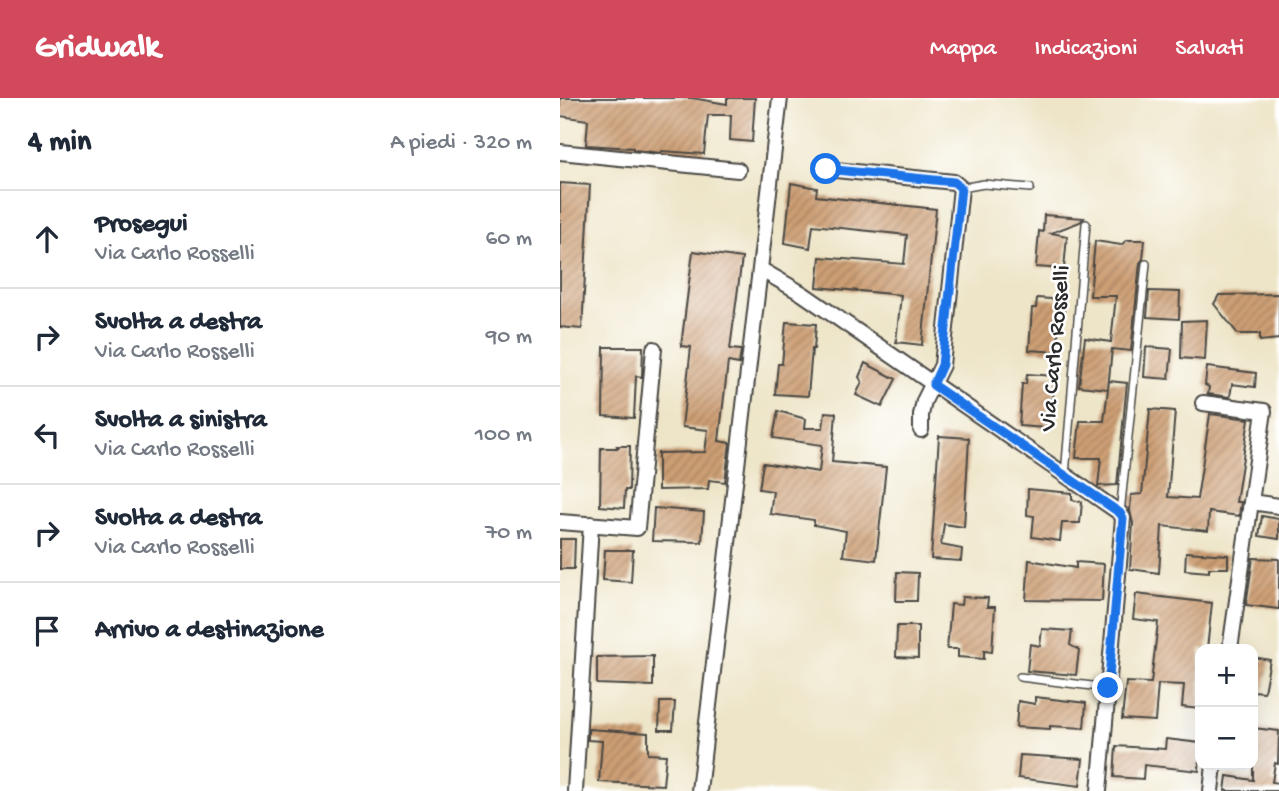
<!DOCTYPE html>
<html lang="it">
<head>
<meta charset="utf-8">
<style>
	body { margin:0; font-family:"Gochi Hand",sans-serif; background:#f2f2f3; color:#1f2937 }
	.controls { position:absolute; right:21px; bottom:21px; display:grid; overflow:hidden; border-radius:14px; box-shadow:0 7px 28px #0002 }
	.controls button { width:63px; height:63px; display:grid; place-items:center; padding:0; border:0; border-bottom:2px solid #e0e1e3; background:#fff; color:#1f2937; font:35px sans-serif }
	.stop { position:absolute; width:21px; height:21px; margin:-16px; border:5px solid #1a73e8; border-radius:50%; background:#fff }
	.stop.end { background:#1a73e8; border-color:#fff; box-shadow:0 2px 7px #0008 }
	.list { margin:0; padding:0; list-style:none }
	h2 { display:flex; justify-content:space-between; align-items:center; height:91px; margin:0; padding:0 28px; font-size:30px }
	h2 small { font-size:23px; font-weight:400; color:#747a83 }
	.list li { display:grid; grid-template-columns:46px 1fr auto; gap:21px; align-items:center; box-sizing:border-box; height:98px; padding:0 28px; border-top:2px solid #e0e1e3 }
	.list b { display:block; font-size:26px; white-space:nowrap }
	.list p { margin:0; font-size:23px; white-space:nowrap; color:#747a83 }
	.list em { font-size:23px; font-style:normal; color:#747a83 }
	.icon { flex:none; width:38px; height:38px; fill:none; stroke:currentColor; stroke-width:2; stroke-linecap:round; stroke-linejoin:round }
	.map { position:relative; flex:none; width:719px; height:693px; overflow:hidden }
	header { display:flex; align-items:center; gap:42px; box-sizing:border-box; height:98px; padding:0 35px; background:#d1495b; color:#fff }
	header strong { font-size:33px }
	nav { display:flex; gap:38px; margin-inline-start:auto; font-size:24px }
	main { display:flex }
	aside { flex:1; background:#fff }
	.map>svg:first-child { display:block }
</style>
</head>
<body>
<header>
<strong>Gridwalk</strong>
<nav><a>Mappa</a><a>Indicazioni</a><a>Salvati</a></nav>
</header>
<main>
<aside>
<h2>4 min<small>A piedi · 320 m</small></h2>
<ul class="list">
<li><svg class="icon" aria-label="ahead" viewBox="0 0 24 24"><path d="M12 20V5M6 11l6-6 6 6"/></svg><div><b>Prosegui</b><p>Via Carlo Rosselli</p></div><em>60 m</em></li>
<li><svg class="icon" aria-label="right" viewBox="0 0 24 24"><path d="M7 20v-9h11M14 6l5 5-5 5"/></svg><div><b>Svolta a destra</b><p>Via Carlo Rosselli</p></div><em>90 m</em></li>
<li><svg class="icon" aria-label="left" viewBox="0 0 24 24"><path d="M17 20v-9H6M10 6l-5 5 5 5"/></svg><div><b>Svolta a sinistra</b><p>Via Carlo Rosselli</p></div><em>100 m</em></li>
<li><svg class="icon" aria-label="right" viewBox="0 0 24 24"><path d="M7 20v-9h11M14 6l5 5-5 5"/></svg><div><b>Svolta a destra</b><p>Via Carlo Rosselli</p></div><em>70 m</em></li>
<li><svg class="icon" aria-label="arrive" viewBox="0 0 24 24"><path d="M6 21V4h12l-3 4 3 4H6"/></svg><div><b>Arrivo a destinazione</b></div></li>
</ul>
</aside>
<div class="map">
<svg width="719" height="693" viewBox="0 0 719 693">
	<defs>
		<pattern id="building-hatch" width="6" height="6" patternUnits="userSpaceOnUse" patternTransform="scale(1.75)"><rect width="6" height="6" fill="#cd9f75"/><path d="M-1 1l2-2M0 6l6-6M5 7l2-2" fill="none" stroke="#a78260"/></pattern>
	</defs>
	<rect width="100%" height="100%" fill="#fff"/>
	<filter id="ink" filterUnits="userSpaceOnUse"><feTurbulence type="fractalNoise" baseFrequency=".0143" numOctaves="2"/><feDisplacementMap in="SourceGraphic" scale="14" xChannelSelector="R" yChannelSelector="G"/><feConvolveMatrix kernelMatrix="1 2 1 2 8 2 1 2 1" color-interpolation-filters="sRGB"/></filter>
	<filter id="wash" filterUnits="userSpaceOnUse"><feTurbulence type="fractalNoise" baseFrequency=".00686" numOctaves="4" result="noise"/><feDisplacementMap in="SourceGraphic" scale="28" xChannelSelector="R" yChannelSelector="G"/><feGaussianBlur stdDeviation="1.57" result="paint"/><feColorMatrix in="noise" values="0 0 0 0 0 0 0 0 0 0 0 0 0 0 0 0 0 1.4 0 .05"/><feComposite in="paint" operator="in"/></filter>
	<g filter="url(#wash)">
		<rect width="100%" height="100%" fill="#eee5c8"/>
		<g id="blocks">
			<path fill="url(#building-hatch)" d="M0,0H132L167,6V0H195L192,44L170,42L171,17H148L144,56L102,53L101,55L73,52V50L26,47L28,22L0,18Z
				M0,85L30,87L22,231L0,229Z
				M231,85L257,90L256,98L376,111L362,247L336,244L341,197L257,189L260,159L344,166L347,137L253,127L250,150L225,145Z
				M484,117L524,120L520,124L491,135L507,138L504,171L476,169L479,133L483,134Z
				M567,142H585L583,161L580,165L571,253L552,251L548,291L519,288L525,240L551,244L556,198H530L535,143L561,147Z
				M133,153L182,160L170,251L181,252L179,266L168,264L159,343L170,345L165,384L149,382L148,391L98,392V355L145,354L148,332L122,329L131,249L121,248Z
				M589,193L620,194L619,221L587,219Z
				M719,196V241L700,243V236H678L654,206L659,197Z
				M477,200L505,202L503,225L499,224L497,254L469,252L472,210H476Z
				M647,222L645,262L621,260L622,223Z
				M226,224L256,226L254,251H252L248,298L215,296L218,266H222Z
				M44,249H83L82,279L76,278L74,320L43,318Z
				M586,249L612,251L609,281L584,279Z
				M305,265L336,281L322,309L296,297L302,284L299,279Z
				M647,269L696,275L695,289L672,286L670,299L648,296L649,289L645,287Z
				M467,276L495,278L493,301H489L486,330L459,328L462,286H466Z
				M549,283L567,285L557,387L538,388L541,360H516L520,323H544Z
				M590,311L615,313L608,399L637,401L650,316L689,321L676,404H681L679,418L649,414L648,433L602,428L599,475L570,471L573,425L570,413L571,397L582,396Z
				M218,313L246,321L245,330H263L265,314L276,315L272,364L326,369L316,462L283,458L286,433L254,427V422L210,416L213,393L199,391L203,365L259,374L262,347L213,340Z
				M379,338L409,340L404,429L384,426L381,447L402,451L401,463L371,461Z
				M57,348H70L69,392H65L64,410L40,408L41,350H58Z
				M468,391L512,395V402L522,404L520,425H502L500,443L472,439L474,418L467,417Z
				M94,410L144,414L142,444L92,443Z
				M702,418L719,421V441L699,438Z
				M0,441H15L14,471H0Z
				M45,452H73L71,484L43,482Z
				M626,454L668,457V470H649V474L625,472Z
				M693,460L719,461V511L686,507Z
				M469,462L516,470V464L544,466L542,503L466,502Z
				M337,474L358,475L357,503H336Z
				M576,496L652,505L647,551H640V611L622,609L624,587L598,586L595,623L562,621L566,584L591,585L598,524L573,521Z
				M402,499L428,500L427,509H435L432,554L424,553V561L398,559V551H387L391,506L401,507Z
				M337,528H358V560L336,559Z
				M482,531L512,533L510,547L519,552L516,577L467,573L470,546L480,548Z
				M93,558V588L37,586V559Z
				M693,559L710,562L704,594L693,593Z
				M475,599L526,605L524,630L490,628V631L456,629L458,603L475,606Z
				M100,604H115L113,632H99Z
				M693,630L719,633L718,666L715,665L712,684L719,685V693H665L667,678L693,682Z
				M28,631L88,635V656L106,657L103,687L39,684L42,643L28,642Z
				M606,641L640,645L639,673L584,667L583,681L554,679L556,648L605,651Z
				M460,657L523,661L520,688L458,680Z"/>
		</g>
	</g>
	<g filter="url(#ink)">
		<use href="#blocks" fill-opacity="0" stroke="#484743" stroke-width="2"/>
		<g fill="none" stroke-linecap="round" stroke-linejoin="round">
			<g stroke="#484743" stroke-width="10">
				<path id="lane" d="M401,90L424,86L470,90
					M505,377L526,126
					M560,415L586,166
					M460,579L548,590"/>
			</g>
			<g stroke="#484743" stroke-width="18">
				<path id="street" d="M0,54L178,72
					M266,71L394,84L401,90L382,267L364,303L361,317V332
					M200,171L243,196L560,415L563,420L539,693
					M643,305L704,313L670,551
					M691,404L719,408
					M0,424L77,430L94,251
					M15,693L31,426
					M139,693L220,0
					M651,693L654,667"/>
			</g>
			<use href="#lane" stroke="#fff" stroke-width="7"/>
			<use href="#street" stroke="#fff" stroke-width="14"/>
		</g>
	</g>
	<g fill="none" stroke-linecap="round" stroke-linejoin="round" filter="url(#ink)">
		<path stroke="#1a73e8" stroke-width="9" d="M266,71L394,84L401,90L382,267L373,287L560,415L563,420L548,590"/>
	</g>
	<g text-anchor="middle" stroke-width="5" stroke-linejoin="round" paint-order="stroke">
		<g font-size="24" fill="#2b2b2b" stroke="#fff">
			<text transform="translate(493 250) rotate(-85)" y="8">Via Carlo Rosselli</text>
		</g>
	</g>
</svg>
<div class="controls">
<button>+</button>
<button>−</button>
</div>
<div class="stop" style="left:266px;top:71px"></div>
<div class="stop end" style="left:548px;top:590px"></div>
</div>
</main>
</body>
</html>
